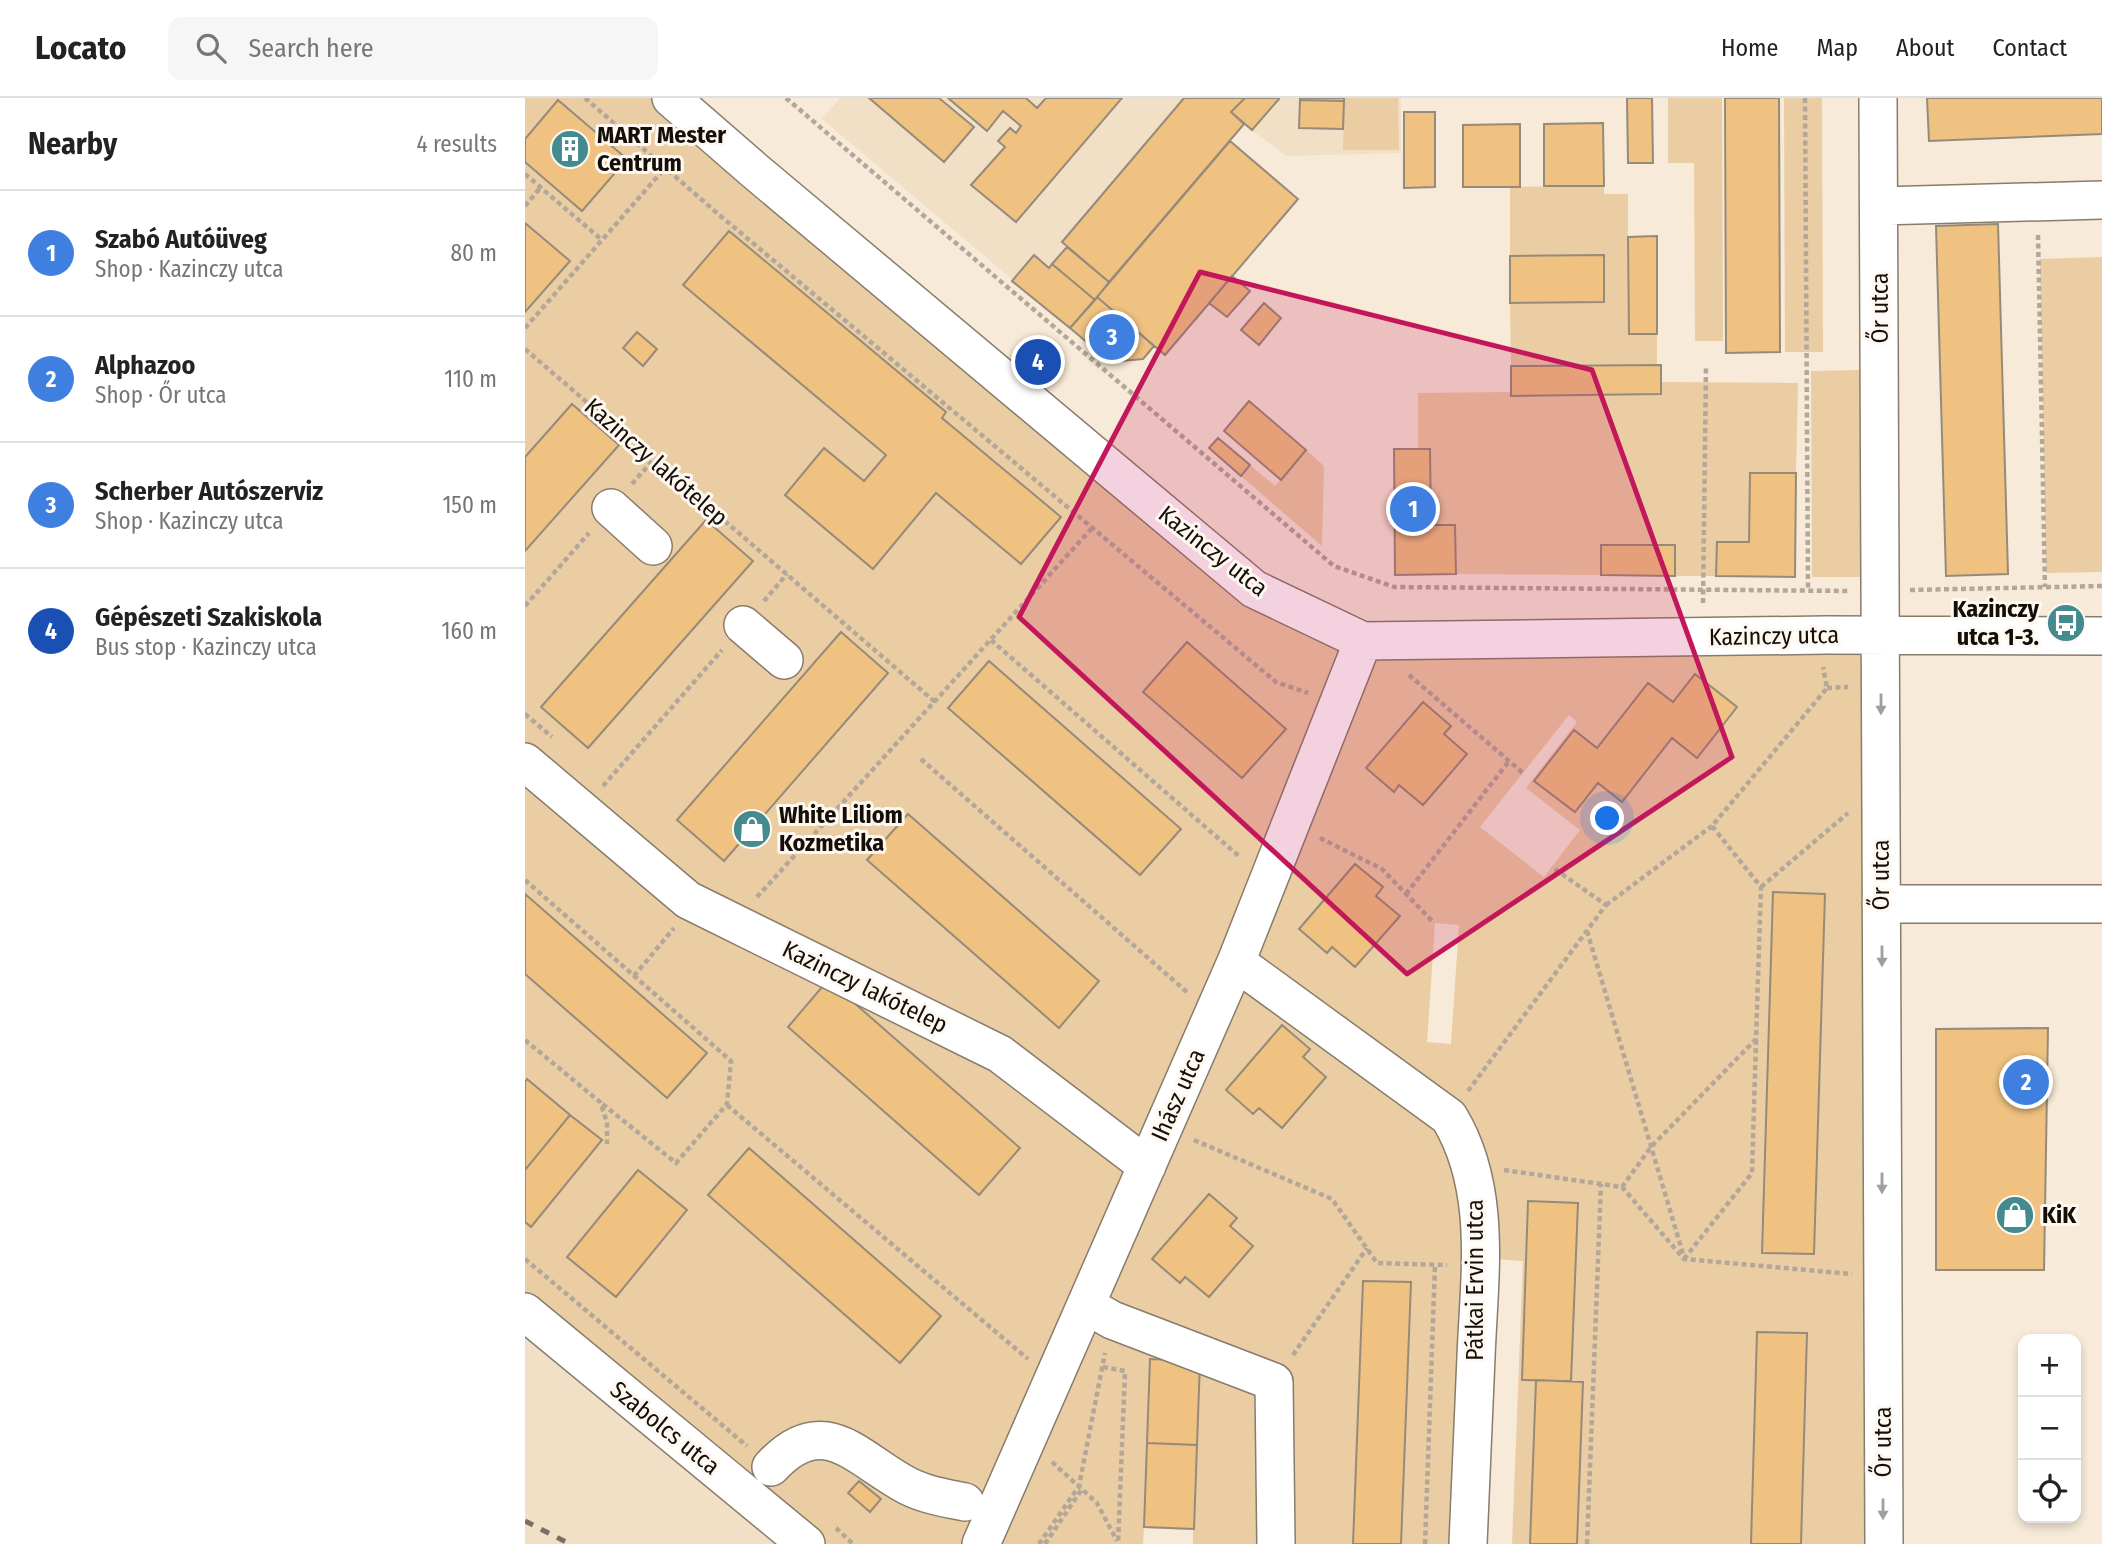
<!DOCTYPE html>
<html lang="en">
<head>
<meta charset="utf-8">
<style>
	body { margin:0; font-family:"Fira Sans Condensed",sans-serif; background:#f6f6f6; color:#222 }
	.controls { position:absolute; right:21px; bottom:21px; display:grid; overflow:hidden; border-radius:14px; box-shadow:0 4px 10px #0003 }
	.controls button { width:63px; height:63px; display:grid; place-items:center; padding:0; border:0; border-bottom:2px solid #e0e0e0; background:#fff; color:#222; font:35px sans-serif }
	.you { position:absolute; left:1083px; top:721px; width:24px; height:24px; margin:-18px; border:5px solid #fff; border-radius:50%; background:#1a73e8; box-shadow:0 0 0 10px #1a73e833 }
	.badge { display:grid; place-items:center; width:46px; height:46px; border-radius:50%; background:#438b8e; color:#fff; font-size:23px; font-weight:700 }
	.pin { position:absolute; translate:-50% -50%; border:4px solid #fff; box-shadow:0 2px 7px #0006 }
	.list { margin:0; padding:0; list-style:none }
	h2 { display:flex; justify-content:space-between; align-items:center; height:91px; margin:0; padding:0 28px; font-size:30px }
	h2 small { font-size:23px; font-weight:400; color:#767676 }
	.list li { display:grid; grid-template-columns:46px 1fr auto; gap:21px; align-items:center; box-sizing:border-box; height:126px; padding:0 28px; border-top:2px solid #e0e0e0 }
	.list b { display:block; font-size:26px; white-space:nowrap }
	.list p { margin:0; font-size:23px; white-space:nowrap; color:#767676 }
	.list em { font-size:23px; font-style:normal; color:#767676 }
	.icon { flex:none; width:38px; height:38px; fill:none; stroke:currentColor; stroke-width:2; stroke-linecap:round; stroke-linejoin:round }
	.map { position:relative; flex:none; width:1577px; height:1446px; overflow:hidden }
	header { display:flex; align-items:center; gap:42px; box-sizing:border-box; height:98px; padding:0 35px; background:#fff; border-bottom:2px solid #e0e0e0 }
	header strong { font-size:33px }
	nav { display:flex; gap:38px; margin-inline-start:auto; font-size:24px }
	.search { width:490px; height:63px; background:#f6f6f6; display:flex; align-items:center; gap:18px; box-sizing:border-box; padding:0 24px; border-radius:14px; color:#767676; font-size:26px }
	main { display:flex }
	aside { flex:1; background:#fff }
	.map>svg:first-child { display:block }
</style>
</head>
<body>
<header>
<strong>Locato</strong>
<div class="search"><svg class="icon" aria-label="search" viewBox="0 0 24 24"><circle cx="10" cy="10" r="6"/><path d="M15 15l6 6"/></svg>Search here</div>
<nav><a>Home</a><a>Map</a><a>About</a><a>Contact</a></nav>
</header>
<main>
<aside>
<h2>Nearby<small>4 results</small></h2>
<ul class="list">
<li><span class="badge" style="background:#3f7fe0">1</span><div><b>Szabó Autóüveg</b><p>Shop · Kazinczy utca</p></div><em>80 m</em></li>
<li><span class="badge" style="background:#3f7fe0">2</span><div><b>Alphazoo</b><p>Shop · Őr utca</p></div><em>110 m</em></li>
<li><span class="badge" style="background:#3f7fe0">3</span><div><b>Scherber Autószerviz</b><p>Shop · Kazinczy utca</p></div><em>150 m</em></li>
<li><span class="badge" style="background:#1a4fb4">4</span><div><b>Gépészeti Szakiskola</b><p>Bus stop · Kazinczy utca</p></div><em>160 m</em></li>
</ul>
</aside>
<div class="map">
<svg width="1577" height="1446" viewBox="0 0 1577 1446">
	<rect width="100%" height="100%" fill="#f7ead8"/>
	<path fill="#f1dfc6" d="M315,0H876V55L761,58L719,26L545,230L297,21Z
		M0,1207L289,1446H0Z"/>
	<path fill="#ebcda3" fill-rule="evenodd" d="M0,0H138L726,495L831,545L449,1446H302L0,1197Z
		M819,0H873L874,52H818Z
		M1143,0H1197L1198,243H1170L1169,65H1143Z
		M1259,0H1297L1298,254H1260Z
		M1079,88V96H1103V236H1132V268H986L985,205L1079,203V158H985V89Z
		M1577,159V474L1521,475L1515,161Z
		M1335,272L1336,479H1287L1286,273Z
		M1136,284L1273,285L1271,375H1225L1224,444H1192L1191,478H1150V447H1076V477L931,476L930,427H906L905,351H893V295L986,294V298L1135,296Z
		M781,352L799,368L797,448L716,378L725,367L750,388Z
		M1353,541L1354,1446H1276L1282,1235L1233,1234L1226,1446H987L998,1163L969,1161L958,1446H876L886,1185L838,1183L828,1446H668V1432L619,1430L618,1446H460L841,547ZM1170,576L1212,609L1172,660L1147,640L1097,704L1073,685L1050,714L1009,683L1049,632L1072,650L1148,604ZM898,605L919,636L942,657L898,707L874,687L869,693ZM1044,617L1052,624L1001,690L1055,732L1019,779L955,729ZM831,766L857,789L851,798L874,818L830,869L807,849L801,855L774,831ZM1249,794L1300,796L1288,1156L1237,1155ZM910,825L934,827L926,946L902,944ZM757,927L784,951L778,959L801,979L757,1030L734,1010L728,1016L701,992ZM705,1128L728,1148L684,1199L660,1179L655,1185ZM625,1262L675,1263L669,1430L619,1429Z"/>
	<path fill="#efc281" stroke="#968a7a" stroke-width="2" d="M344,0H414L449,29L419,64Z
		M423,0H501L512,10L521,0H597L491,124L446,87L480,49L473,43L485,30L491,35L496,28L478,13L462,33Z
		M659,0H720L706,14L719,26L584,184L537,144Z
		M720,0H753L754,1L727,32L706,14Z
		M775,0H819V3L775,2Z
		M1102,0H1127L1128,65H1103Z
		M1200,0H1254L1255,254L1201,255Z
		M1402,0H1577V36L1404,43Z
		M33,2L102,61L57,113L0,64V41Z
		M775,2L819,3L818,31L774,30Z
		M879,14H910V89L879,90Z
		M1078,25L1079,88H1019V26Z
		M995,26V89H938V27Z
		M705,43L773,101L640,257L572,199Z
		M0,125L45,163L0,214Z
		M1473,126L1483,476L1421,478L1411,128Z
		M204,133L421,314L417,320L536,419L496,466L411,395L348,471L260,397L299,350L339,383L361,357L158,187Z
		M1132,138V236H1104L1103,139Z
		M542,149L584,184L570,202L527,166Z
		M509,157L524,170L527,166L570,202L545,230L487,183Z
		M1079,157V204L985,205V158Z
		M707,178L725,193L702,219L684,205Z
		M572,199L629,248L618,261L585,264L545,230Z
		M739,205L756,220L734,247L716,232Z
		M112,234L132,251L118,268L98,250Z
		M1136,267V296L986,298V268Z
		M724,303L781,352L756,382L699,333Z
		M47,306L94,347L0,453V359Z
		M693,340L725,367L716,378L684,350Z
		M869,351H905L906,427H930L931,476L870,477Z
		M1225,375H1271L1270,479L1191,478L1192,444H1224Z
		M181,422L228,463L63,650L16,609Z
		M1076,447H1150V478L1076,477Z
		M316,534L363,575L199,763L152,722Z
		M662,544L761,631L717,680L618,594Z
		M464,563L656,731L615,777L423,610Z
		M1170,576L1212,609L1172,660L1147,640L1097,704L1073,685L1050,714L1009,683L1049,632L1072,650L1123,585L1148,604Z
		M898,604L926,628L919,636L942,656L898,707L874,687L869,694L841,670Z
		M383,716L574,883L534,930L342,762Z
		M830,766L858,789L851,798L875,818L830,869L807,849L802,855L774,831Z
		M1248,794L1300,796L1289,1156L1237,1155Z
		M0,796L182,955L142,1000L0,876Z
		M303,882L495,1050L454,1097L263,929Z
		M757,927L785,951L778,959L801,979L757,1030L734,1010L728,1016L701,992Z
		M1523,930L1519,1172H1411V931Z
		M2,981L45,1017L0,1072V984Z
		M45,1017L77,1042L6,1129L0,1124V1072Z
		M224,1050L416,1218L375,1265L183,1097Z
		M113,1072L162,1112L91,1199L42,1159Z
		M684,1096L712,1120L705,1128L728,1148L684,1199L660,1179L655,1185L627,1161Z
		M1003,1103L1053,1105L1046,1283L997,1282Z
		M838,1183L886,1184L876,1446H828Z
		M1232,1234L1282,1235L1276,1446H1226Z
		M625,1261L675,1263L672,1347L622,1345Z
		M1011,1282L1058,1284L1052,1446H1005Z
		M622,1345L672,1347L669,1431L619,1429Z
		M334,1383L356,1401L345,1414L323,1395Z"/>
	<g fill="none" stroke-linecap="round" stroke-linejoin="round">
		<g stroke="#887c6c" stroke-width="40">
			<path id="minor" d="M146,0L230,73L729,491L838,543L1302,537L1577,538
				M1353,0L1359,1446
				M1355,108L1577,102
				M86,410L128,448
				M218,527L259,562
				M0,664L163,802L475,956L622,1068
				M1356,806H1577
				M711,864L924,1019C968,1091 954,1179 951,1259C948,1321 946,1384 943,1446
				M561,1207L587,1222L749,1284L751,1446
				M0,1214L281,1446
				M246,1369C299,1311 333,1362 383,1388C401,1397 420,1400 440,1404
				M456,1446L711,864L838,543"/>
		</g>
		<path stroke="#b2a799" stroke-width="4.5" stroke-dasharray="5 3.5" stroke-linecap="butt" d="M60,0L192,115L751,584L783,595
			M261,0L809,468L869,489L1324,493
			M1280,0L1283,493
			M0,76L77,142
			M0,108L16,89
			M1513,137L1520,489
			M0,230L140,70
			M0,251L410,604
			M107,386L128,362
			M1385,492L1577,488
			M239,503L262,476
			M1178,505L1181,268
			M0,508L64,435
			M466,542L716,760
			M884,577L998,675
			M1302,590L1323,589
			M0,616L27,639
			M396,661L663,895
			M78,688L197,552
			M795,740L857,771L909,825
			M0,782L206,963L202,1006L151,1065L75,1004
			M1236,789L1323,715
			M881,796L984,663
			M232,799L568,429
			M1081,807L1187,728
			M1062,833L1158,1156
			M109,878L149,830
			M0,942L75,1004L82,1024V1046
			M943,993L1081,807L1027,769
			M202,1007L503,1261
			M669,1042L807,1101L852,1165L922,1167
			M979,1072L1097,1089L1159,1161L1327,1176
			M1097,1089L1126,1049L1231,941L1236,789L1187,728L1302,590L1298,569
			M0,1161L222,1348
			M1159,1161L1227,1075L1231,942
			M768,1257L842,1150
			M578,1269L600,1273L593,1446
			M527,1364L572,1405L592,1443
			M311,1430L328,1446
			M514,1446L554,1388L580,1255
			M520,1446L557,1391
			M900,1446L910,1167
			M1062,1446L1076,1086"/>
		<use href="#minor" stroke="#fff" stroke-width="37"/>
		<path stroke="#797065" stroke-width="5" stroke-dasharray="9 9" stroke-linecap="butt" d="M0,1423L45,1446"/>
	</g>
	<defs><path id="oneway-solid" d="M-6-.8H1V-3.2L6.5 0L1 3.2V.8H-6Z" transform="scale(1.75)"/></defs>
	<g fill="#a19f9c">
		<use href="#oneway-solid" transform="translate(1356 606) rotate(90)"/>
		<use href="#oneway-solid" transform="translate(1357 858) rotate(90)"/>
		<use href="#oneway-solid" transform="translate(1357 1085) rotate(90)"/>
		<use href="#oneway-solid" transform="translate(1358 1411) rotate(90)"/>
	</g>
	<path fill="#c2185b" fill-opacity="0.2" stroke="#c2185b" stroke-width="5" stroke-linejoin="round" d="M675,174L1067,272L1207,659L882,876L494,519Z"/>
	<defs>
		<g id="building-disc" transform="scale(2.0125)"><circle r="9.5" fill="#438b8e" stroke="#fef8f1"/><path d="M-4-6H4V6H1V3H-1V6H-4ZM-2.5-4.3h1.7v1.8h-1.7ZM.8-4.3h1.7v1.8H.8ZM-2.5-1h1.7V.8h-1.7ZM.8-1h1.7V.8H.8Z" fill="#fff"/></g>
		<g id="bus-disc" transform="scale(2.0125)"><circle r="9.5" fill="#438b8e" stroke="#fef8f1"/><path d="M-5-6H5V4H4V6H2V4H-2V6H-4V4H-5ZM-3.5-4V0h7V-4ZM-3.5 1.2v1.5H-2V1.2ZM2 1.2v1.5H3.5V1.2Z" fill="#fff"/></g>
		<g id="shop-disc" transform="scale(2.0125)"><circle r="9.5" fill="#438b8e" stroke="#fef8f1"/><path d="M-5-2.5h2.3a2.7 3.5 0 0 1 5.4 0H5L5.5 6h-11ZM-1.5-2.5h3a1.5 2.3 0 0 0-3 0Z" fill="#fff"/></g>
	</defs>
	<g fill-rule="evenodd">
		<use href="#building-disc" x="45" y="51"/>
		<use href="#bus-disc" x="1541" y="525"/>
		<use href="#shop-disc" x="227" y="731"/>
		<use href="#shop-disc" x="1490" y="1117"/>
	</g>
	<g text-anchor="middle" stroke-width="6" stroke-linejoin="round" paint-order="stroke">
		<g font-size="24" font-weight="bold" fill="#130e08" stroke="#fef8f1" text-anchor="start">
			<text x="72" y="45">MART Mester<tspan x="72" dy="28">Centrum</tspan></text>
			<text x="1514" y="519" text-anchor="end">Kazinczy<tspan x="1514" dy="28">utca 1-3.</tspan></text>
			<text x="254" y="725">White Liliom<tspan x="254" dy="28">Kozmetika</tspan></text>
			<text x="1517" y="1125">KiK</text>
		</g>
		<g font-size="24" fill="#130e08" stroke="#fef8f1">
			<text transform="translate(1355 210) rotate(-90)" y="8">Őr utca</text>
			<text transform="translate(131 364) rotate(41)" y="8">Kazinczy lakótelep</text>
			<text transform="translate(688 453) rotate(38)" y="8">Kazinczy utca</text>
			<text transform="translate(1249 538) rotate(-1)" y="8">Kazinczy utca</text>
			<text transform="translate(1356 777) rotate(-90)" y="8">Őr utca</text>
			<text transform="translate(340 889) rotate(26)" y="8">Kazinczy lakótelep</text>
			<text transform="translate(653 997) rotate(-66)" y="8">Ihász utca</text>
			<text transform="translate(950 1182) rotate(-90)" y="8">Pátkai Ervin utca</text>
			<text transform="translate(140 1330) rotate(39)" y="8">Szabolcs utca</text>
			<text transform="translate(1358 1344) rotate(-90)" y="8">Őr utca</text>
		</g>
	</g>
</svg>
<div class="controls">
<button>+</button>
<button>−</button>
<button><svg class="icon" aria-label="locate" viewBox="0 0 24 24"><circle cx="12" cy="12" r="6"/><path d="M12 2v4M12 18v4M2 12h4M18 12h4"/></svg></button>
</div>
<div class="you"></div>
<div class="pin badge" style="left:888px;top:411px;background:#3f7fe0">1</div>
<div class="pin badge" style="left:1501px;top:984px;background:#3f7fe0">2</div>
<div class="pin badge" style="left:587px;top:239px;background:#3f7fe0">3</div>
<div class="pin badge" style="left:513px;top:264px;background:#1a4fb4">4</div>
</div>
</main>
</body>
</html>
